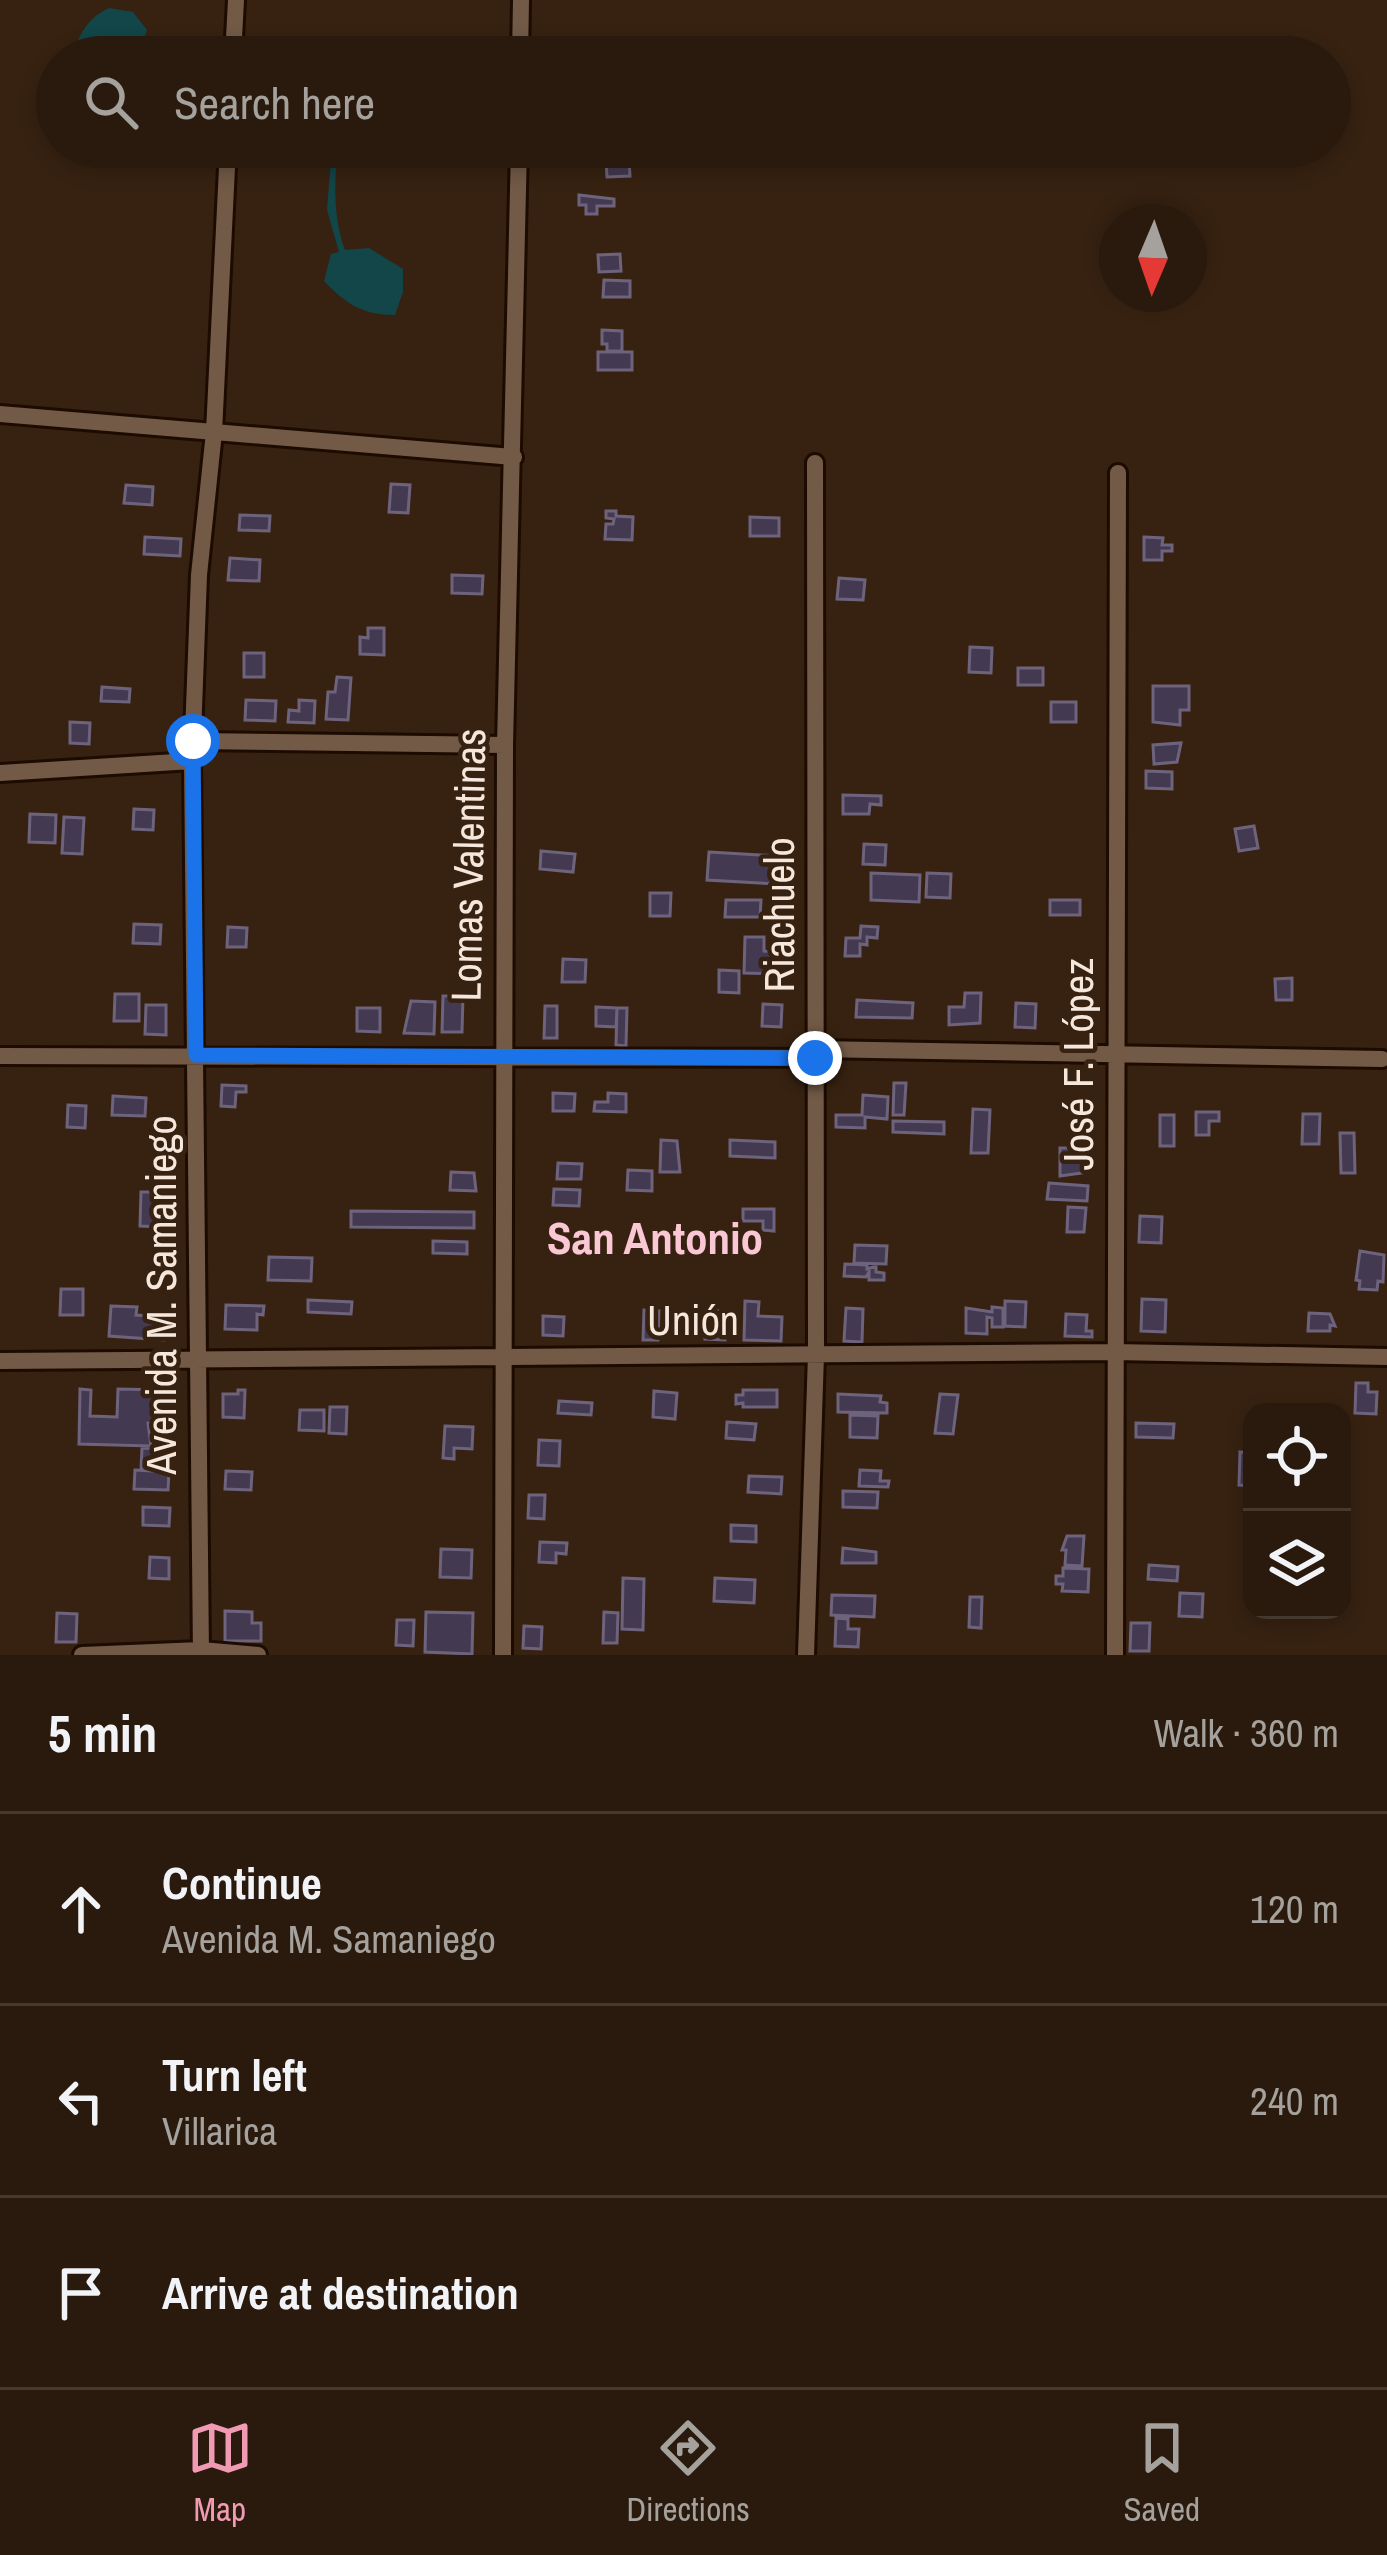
<!DOCTYPE html>
<html lang="en">
<head>
<meta charset="utf-8">
<style>
	body { margin:0; font-family:"Archivo Narrow",sans-serif; background:#312316; color:#f1f3f6 }
	.controls { position:absolute; right:36px; bottom:36px; display:grid; overflow:hidden; border-radius:24px; box-shadow:0 6px 18px #0003 }
	.controls button { width:108px; height:108px; display:grid; place-items:center; padding:0; border:0; border-bottom:3px solid #45382e; background:#291a0d; color:#f1f3f6; font:60px sans-serif }
	.compass { position:absolute; left:1099px; top:204px; width:108px; height:108px; border-radius:50%; background:#291a0d; box-shadow:0 6px 18px #0003; rotate:182deg }
	.stop { position:absolute; width:36px; height:36px; margin:-27px; border:9px solid #1a73e8; border-radius:50%; background:#fff }
	.stop.end { background:#1a73e8; border-color:#fff; box-shadow:0 3px 12px #0008 }
	.list { margin:0; padding:0; list-style:none }
	h2 { display:flex; justify-content:space-between; align-items:center; height:156px; margin:0; padding:0 48px; font-size:51px }
	h2 small { font-size:39px; font-weight:400; color:#a5a19d }
	.list li { display:grid; grid-template-columns:78px 1fr auto; gap:36px; align-items:center; box-sizing:border-box; height:192px; padding:0 48px; border-top:3px solid #45382e }
	.list b { display:block; font-size:45px; white-space:nowrap }
	.list p { margin:0; font-size:39px; white-space:nowrap; color:#a5a19d }
	.list em { font-size:39px; font-style:normal; color:#a5a19d }
	.icon { flex:none; width:66px; height:66px; fill:none; stroke:currentColor; stroke-width:2; stroke-linecap:round; stroke-linejoin:round }
	.map { position:relative; flex:none; width:1387px; height:1655px; overflow:hidden }
	.search { position:absolute; background:#291a0d; box-shadow:0 6px 18px #0003; left:36px; right:36px; top:36px; height:132px; display:flex; align-items:center; gap:30px; box-sizing:border-box; padding:0 42px; border-radius:66px; color:#a5a19d; font-size:45px }
	.sheet { height:732px; background:#291a0d }
	nav { display:flex; justify-content:space-around; align-items:center; box-sizing:border-box; height:168px; border-top:3px solid #45382e; background:#291a0d; font-size:33px; color:#a5a19d }
	nav a { display:grid; justify-items:center; gap:6px }
	nav .on { color:#f19ab3 }
	.map>svg:first-child { display:block }
</style>
</head>
<body>
<div class="map">
<svg width="1387" height="1655" viewBox="0 0 1387 1655">
	<rect width="100%" height="100%" fill="#372211"/>
	<path fill="#124648" d="M109,8L133,12L147,30L140,52L133,57H72C79,35 87,18 109,8Z
		M332,147H338C334,182 333,217 345,250L369,248L403,269V292L395,315C363,315 346,304 324,281L331,254L339,252L327,210Z"/>
	<path fill="#433951" stroke="#6e637d" stroke-width="3" d="M629,160L630,176L607,177L606,161Z
		M579,195L614,199V206H597V214H586V205H579Z
		M620,254L621,271L599,272L598,255Z
		M604,280L630,281V297H603Z
		M602,330L622,331V351H607V344H602Z
		M598,352H632V370H598Z
		M391,484L410,485L408,513L389,512Z
		M126,485L153,487L152,505L124,503Z
		M606,511H616V516L633,517L632,540L605,539L606,524H613L614,519L606,518Z
		M240,515L270,516L269,531L239,530Z
		M750,517L779,518V536H750Z
		M145,537L181,539L180,556L144,554Z
		M1144,537L1163,538L1162,545H1172V551H1162V560H1144Z
		M230,558L260,560L259,581L228,580Z
		M452,575L483,576L482,594L452,593Z
		M839,578L865,580L863,600L837,599Z
		M368,628H384V655L360,654V637L368,638Z
		M970,647L992,648L991,673L969,672Z
		M244,653H264V677H244Z
		M1018,668H1043V685H1018Z
		M337,677L351,678L348,720L326,719L328,692H335Z
		M1153,686H1189V710H1180V725L1153,722Z
		M102,687L130,689L129,702L101,701Z
		M246,700L276,701L275,721L245,720Z
		M299,700L315,701L314,723L288,722L289,710L299,711Z
		M1051,702H1076V722H1051Z
		M70,722L90,723L89,744L70,743Z
		M1181,743L1177,762L1154,764L1153,745Z
		M1146,771L1172,772V789L1146,788Z
		M843,795L881,796V805L870,804L869,814H843Z
		M134,809L154,810L153,830L133,829Z
		M30,814L56,815L55,843L29,842Z
		M64,817L84,818L82,854L62,853Z
		M1254,826L1258,848L1239,851L1235,829Z
		M864,844L886,845L885,865L863,864Z
		M541,851L575,854L573,872L540,869Z
		M709,852L779,856L777,884L707,880Z
		M871,873L920,875L919,902L871,900Z
		M927,873L951,874L950,898L926,897Z
		M650,893H671L670,916H650Z
		M726,900H761L760,917H725Z
		M1050,900H1080V915H1050Z
		M134,924L161,925L160,944L133,943Z
		M861,926L878,927L877,938L867,937V945L860,944V956H845L846,938H860Z
		M228,927L247,928L246,947H227Z
		M745,937H764V951L781,952L780,974L744,973Z
		M563,959L586,960L585,982H562Z
		M719,970L739,971V993L719,992Z
		M1292,978V1000H1276L1275,979Z
		M965,993H981L980,1023L949,1025V1007H964Z
		M115,994H139V1021H114Z
		M443,996H463L462,1032H442Z
		M857,1000L913,1003L912,1018L856,1017Z
		M411,1001L435,1002L434,1034L404,1033Z
		M1016,1003L1036,1004L1035,1028L1015,1027Z
		M763,1004L782,1005L781,1027L762,1026Z
		M146,1005H166V1035L145,1034Z
		M545,1006H557V1038H544Z
		M596,1007L617,1008L616,1027L596,1026Z
		M357,1008H380V1032L357,1031Z
		M617,1008H627L626,1046L616,1045Z
		M894,1083H906L904,1115H893Z
		M222,1085L246,1086V1092H236L235,1107L221,1106Z
		M553,1093L575,1094L574,1111H553Z
		M608,1093L626,1094V1112L594,1111L595,1102H608Z
		M863,1095L888,1097L887,1119L865,1117V1128L836,1127V1115H862Z
		M113,1096L146,1098L145,1116L112,1115Z
		M68,1105L86,1106L85,1128L67,1127Z
		M973,1109L990,1110L988,1153H971Z
		M1196,1112H1219V1121H1209V1135H1196Z
		M1303,1114H1320L1319,1144H1302Z
		M1160,1115H1174V1146H1160Z
		M893,1121L944,1122V1134L893,1132Z
		M1340,1133H1354L1355,1173H1341Z
		M661,1140L677,1141L680,1172H660Z
		M730,1140L775,1142V1158L730,1156Z
		M1060,1148H1077V1159L1083,1160L1082,1173L1060,1176Z
		M558,1163L582,1164L581,1179H557Z
		M628,1170L652,1171V1191L627,1190Z
		M451,1172L474,1173L476,1191L450,1190Z
		M1049,1183L1088,1186L1087,1201L1047,1199Z
		M554,1189L580,1190L579,1206L553,1205Z
		M141,1192H163L162,1227L140,1226Z
		M1068,1207L1086,1208L1084,1232H1067Z
		M743,1209H774V1231L763,1230V1221H743Z
		M351,1211L474,1212V1228L351,1227Z
		M1140,1216L1162,1217L1161,1243L1139,1242Z
		M433,1241L467,1242V1254L433,1253Z
		M855,1245L887,1246L886,1264L854,1263Z
		M1360,1251L1384,1255L1383,1282L1378,1281L1377,1290L1359,1289L1360,1281L1356,1280Z
		M269,1257L312,1258L311,1281L268,1280Z
		M845,1264L867,1265V1269L876,1266V1272L884,1273V1280H869V1272L866,1277L844,1276Z
		M61,1289H83V1315H60Z
		M1142,1299L1166,1300L1165,1332L1141,1331Z
		M308,1300L352,1302L351,1314L308,1312Z
		M745,1301L759,1302L758,1316L782,1317L781,1341L744,1340Z
		M1005,1301L1026,1302L1025,1327L1005,1326Z
		M226,1305L264,1306L263,1315L257,1314V1330L225,1329Z
		M111,1306L137,1307L136,1315L165,1317L164,1340L109,1336Z
		M992,1307L1003,1308V1327H992V1318L987,1317V1334L966,1333V1308L992,1312Z
		M846,1308L863,1309L862,1342L844,1341Z
		M644,1310L659,1311L658,1340H643Z
		M706,1311H726L725,1340L705,1339Z
		M1309,1313L1330,1314L1335,1326L1330,1325V1331H1308Z
		M1066,1314L1087,1315L1086,1331H1092V1337L1065,1336Z
		M543,1316L564,1317L563,1336L543,1335Z
		M1356,1383H1368V1392H1377L1376,1414L1355,1413Z
		M80,1389L91,1390L90,1416L117,1417L118,1389L166,1390L165,1423H148L151,1446L79,1444Z
		M238,1390H245L244,1418L223,1417V1394H238Z
		M743,1390H777V1407H743V1403L736,1404V1395H743Z
		M654,1391L677,1393L675,1419L653,1417Z
		M838,1394L881,1396L880,1402L887,1403V1413L838,1412Z
		M940,1394L958,1395L953,1434L935,1433Z
		M559,1401L592,1403L591,1415L558,1413Z
		M330,1407H347L346,1434L329,1433Z
		M300,1410H324V1431L299,1430Z
		M850,1415L878,1416L877,1438L850,1437Z
		M727,1422L756,1424L754,1440L726,1438Z
		M1136,1423L1174,1424L1173,1438L1136,1437Z
		M445,1426L473,1427L472,1449L454,1448V1459L443,1458Z
		M539,1440L560,1441L559,1466L538,1465Z
		M142,1448L172,1449L171,1471L141,1469Z
		M1240,1452L1252,1453V1486L1239,1485Z
		M135,1470L169,1472L168,1490L134,1489Z
		M860,1470L881,1471L880,1481H889L888,1487L859,1486Z
		M226,1471L252,1472L251,1490L225,1489Z
		M749,1476L782,1477L781,1494L748,1492Z
		M843,1491L878,1492L877,1508L843,1507Z
		M529,1495H545L544,1519L528,1518Z
		M143,1507L170,1508L169,1526L143,1525Z
		M731,1525L756,1526V1542L731,1541Z
		M1067,1536H1084L1082,1566L1065,1565L1066,1550H1062Z
		M540,1542L567,1543L566,1554L556,1553V1563L539,1562Z
		M843,1548L876,1552V1563H842Z
		M441,1549L472,1550L471,1578L440,1577Z
		M150,1557L169,1558V1579L149,1578Z
		M1149,1565L1178,1567L1177,1581L1148,1579Z
		M1063,1568L1089,1569L1088,1592L1062,1591L1063,1584H1056V1576H1063Z
		M623,1578L644,1579L643,1630L622,1629Z
		M715,1578L755,1580L754,1603L714,1601Z
		M1180,1593L1203,1594L1202,1617L1179,1616Z
		M832,1595L875,1596L874,1617L831,1615Z
		M970,1597H982L981,1628L969,1627Z
		M225,1611L252,1612V1623H261V1641H225Z
		M426,1612L473,1613L472,1654L425,1652Z
		M604,1612L618,1613L617,1643H603Z
		M57,1613L77,1614L76,1642H56Z
		M836,1618L848,1619V1629H859L858,1647L835,1646Z
		M397,1620H414L413,1646L396,1645Z
		M1131,1623H1150L1149,1651H1130Z
		M524,1626L542,1627L541,1649L523,1648Z"/>
	<g fill="none" stroke-linecap="round" stroke-linejoin="round">
		<g stroke="#1d0b00" stroke-width="22">
			<path id="minor" d="M233,57L236,0
				M520,57L521,0
				M0,414L514,457
				M193,741L505,745
				M0,773L192,761
				M815,1049L1382,1059
				M0,1056L815,1058
				M0,1361L1114,1352L1387,1357
				M82,1655L201,1650L258,1655
				M201,1655L192,761L199,575L214,432L228,147
				M503,1655L505,745L519,147
				M806,1655L816,1355L815,463
				M1115,1655L1118,473"/>
		</g>
		<use href="#minor" stroke="#725a47" stroke-width="16"/>
	</g>
	<g fill="none" stroke-linecap="round" stroke-linejoin="round">
		<path stroke="#1a73e8" stroke-width="15" d="M193,741L196,1055L815,1058"/>
	</g>
	<g text-anchor="middle" stroke-width="9" stroke-linejoin="round" paint-order="stroke">
		<g font-size="42" fill="#f6e7dd" stroke="#372211">
			<text transform="translate(468 865) rotate(-89)" y="15">Lomas Valentinas</text>
			<text transform="translate(779 915) rotate(-90)" y="15">Riachuelo</text>
			<text transform="translate(1078 1064) rotate(-90)" y="15">José F. López</text>
			<text transform="translate(161 1295) rotate(-90)" y="15">Avenida M. Samaniego</text>
			<text x="693" y="1335">Unión</text>
		</g>
		<g font-size="45" font-weight="bold" fill="#fac7d4" stroke="#372211">
			<text x="655" y="1254">San Antonio</text>
		</g>
	</g>
</svg>
<div class="controls">
<button><svg class="icon" aria-label="locate" viewBox="0 0 24 24"><circle cx="12" cy="12" r="6"/><path d="M12 2v4M12 18v4M2 12h4M18 12h4"/></svg></button>
<button><svg class="icon" aria-label="layers" viewBox="0 0 24 24"><path d="M12 4l9 5-9 5-9-5zM3 14l9 5 9-5"/></svg></button>
</div>
<svg class="compass" viewBox="-18 -18 36 36"><path d="M0-13l5 13h-10z" fill="#e53935"/><path d="M0 13l5-13h-10z" fill="#a5a19d"/></svg>
<div class="stop" style="left:193px;top:741px"></div>
<div class="stop end" style="left:815px;top:1058px"></div>
<div class="search"><svg class="icon" aria-label="search" viewBox="0 0 24 24"><circle cx="10" cy="10" r="6"/><path d="M15 15l6 6"/></svg>Search here</div>
</div>
<section class="sheet">
<h2>5 min<small>Walk · 360 m</small></h2>
<ul class="list">
<li><svg class="icon" aria-label="ahead" viewBox="0 0 24 24"><path d="M12 20V5M6 11l6-6 6 6"/></svg><div><b>Continue</b><p>Avenida M. Samaniego</p></div><em>120 m</em></li>
<li><svg class="icon" aria-label="left" viewBox="0 0 24 24"><path d="M17 20v-9H6M10 6l-5 5 5 5"/></svg><div><b>Turn left</b><p>Villarica</p></div><em>240 m</em></li>
<li><svg class="icon" aria-label="arrive" viewBox="0 0 24 24"><path d="M6 21V4h12l-3 4 3 4H6"/></svg><div><b>Arrive at destination</b></div></li>
</ul>
</section>
<nav>
<a class="on"><svg class="icon" aria-label="map" viewBox="0 0 24 24"><path d="M3 6l6-2 6 2 6-2v14l-6 2-6-2-6 2zM9 4v14M15 6v14"/></svg>Map</a>
<a><svg class="icon" aria-label="directions" viewBox="0 0 24 24"><path d="M12 3l9 9-9 9-9-9zM9 14v-3h6M13 9l2 2-2 2"/></svg>Directions</a>
<a><svg class="icon" aria-label="saved" viewBox="0 0 24 24"><path d="M7 4h10v16l-5-4-5 4z"/></svg>Saved</a>
</nav>
</body>
</html>
